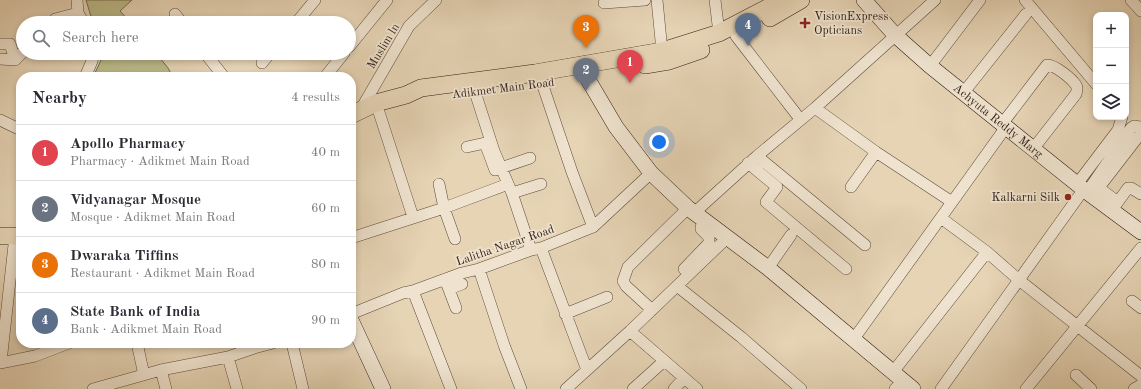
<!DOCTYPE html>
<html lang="en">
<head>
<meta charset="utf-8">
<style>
	body { margin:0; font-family:"Old Standard TT",serif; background:#f7f7f7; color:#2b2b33 }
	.controls { position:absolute; right:12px; top:12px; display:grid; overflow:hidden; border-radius:8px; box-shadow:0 2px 6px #0003 }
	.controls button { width:36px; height:36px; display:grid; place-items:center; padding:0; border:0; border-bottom:1px solid #e1e1e2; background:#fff; color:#2b2b33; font:20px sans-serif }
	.you { position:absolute; left:659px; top:142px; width:14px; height:14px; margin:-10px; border:3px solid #fff; border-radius:50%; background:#1a73e8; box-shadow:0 0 0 6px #1a73e833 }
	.badge { display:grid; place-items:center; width:26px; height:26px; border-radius:50%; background:#8f2418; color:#fff; font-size:13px; font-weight:700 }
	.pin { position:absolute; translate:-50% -33px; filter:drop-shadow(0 1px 2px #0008) }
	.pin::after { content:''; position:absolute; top:21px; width:14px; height:12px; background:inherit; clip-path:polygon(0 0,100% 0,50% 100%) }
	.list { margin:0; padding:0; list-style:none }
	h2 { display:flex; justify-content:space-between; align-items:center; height:52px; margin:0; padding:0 16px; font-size:17px }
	h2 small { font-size:13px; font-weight:400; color:#7c7c81 }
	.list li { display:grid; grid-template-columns:26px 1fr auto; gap:12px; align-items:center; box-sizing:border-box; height:56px; padding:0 16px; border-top:1px solid #e1e1e2 }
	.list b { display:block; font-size:15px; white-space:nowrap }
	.list p { margin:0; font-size:13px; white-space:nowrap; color:#7c7c81 }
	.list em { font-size:13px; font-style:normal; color:#7c7c81 }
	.icon { flex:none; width:22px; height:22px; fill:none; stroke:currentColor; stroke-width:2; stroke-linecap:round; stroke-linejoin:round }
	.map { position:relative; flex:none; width:1141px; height:389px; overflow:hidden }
	.search { position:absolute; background:#fff; box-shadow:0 2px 6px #0003; left:16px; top:16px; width:340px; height:44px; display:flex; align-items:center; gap:10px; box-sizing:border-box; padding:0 14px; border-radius:22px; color:#7c7c81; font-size:15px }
	.panel { position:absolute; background:#fff; box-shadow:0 2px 6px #0003; left:16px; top:72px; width:340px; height:276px; border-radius:16px }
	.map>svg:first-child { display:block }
</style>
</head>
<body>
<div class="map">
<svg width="1141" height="389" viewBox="0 0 1141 389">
	<rect width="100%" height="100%" fill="#e6d4b5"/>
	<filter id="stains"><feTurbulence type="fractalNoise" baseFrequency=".005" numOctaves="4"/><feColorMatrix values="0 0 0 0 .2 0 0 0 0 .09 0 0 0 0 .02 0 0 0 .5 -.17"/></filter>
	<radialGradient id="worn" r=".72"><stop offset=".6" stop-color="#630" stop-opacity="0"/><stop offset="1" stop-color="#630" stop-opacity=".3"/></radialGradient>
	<path fill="#bcbb89" stroke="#766c4e" d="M86,0H132L120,11L131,23H93Z
		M103,53H156L168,68L173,77H93L103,56Z"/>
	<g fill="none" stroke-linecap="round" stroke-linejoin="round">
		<g stroke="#5d4b3c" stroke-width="12">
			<path id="street" d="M77,0L78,13L84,23
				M657,0L662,51
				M715,0L719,33
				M1025,0L1096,84
				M1131,0L1141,11
				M604,3L645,0
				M175,14L182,23
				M52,23L55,19L78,13
				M296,23L315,0
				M736,36L800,119
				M0,44H10L15,60
				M349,47L387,0
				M205,53L224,77
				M0,59L15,60L23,52
				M262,63L270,53
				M930,66L980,0
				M85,77L92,61L94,53
				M325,77L344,53
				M542,83L572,172L593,227
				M475,92L494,151L512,193L531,250
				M964,92L1026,14
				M376,103L413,217
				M815,108L876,152L952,202
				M361,109L409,26L436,0
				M0,120L21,130
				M1002,124L1047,65C1055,65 1071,78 1076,85C1078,88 1077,91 1076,94L1033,149
				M467,147L485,143L495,170L530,158
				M757,156L865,245
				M748,163L777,187L766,202L846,269
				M439,184L444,208L455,239
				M1077,184L1118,130L1122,117
				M851,187L876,152
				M1099,188L1118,202
				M1087,192L1131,128L1134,126L1141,127
				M512,193L541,184
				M1094,194L1138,137L1141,136
				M1112,210L1128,188H1131L1141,194
				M694,213L757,156L815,108L935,0
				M941,218L987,252L1019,280L1141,376
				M351,238L444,208L508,184
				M541,248L587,370
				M768,268L791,235
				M479,269L504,345L521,389
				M684,269L709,243V237L701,229V227L707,221
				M445,279L456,308
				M677,286L741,337L801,389
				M449,289L462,284
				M413,291L451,389
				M1132,301L1141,308
				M652,310L626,286L623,281L628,267L688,208
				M351,314L403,293L413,291L462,273L479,269L531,250L541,248L593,227L651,173
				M565,314L607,297
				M630,331L697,389
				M853,340L1006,127
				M137,343L144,375
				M292,343L303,389
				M228,357L237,389
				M1,362L15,236
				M0,363L35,356L69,343
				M161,370L166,389
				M893,372L987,252
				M1076,375L1091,389
				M93,389L161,370L228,357L254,348L273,343
				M566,389L630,331L728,237
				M633,389L664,361
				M674,389L684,378
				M895,389L903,381
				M941,389L1084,189
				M1026,389L1141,248
				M1134,389L1141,385"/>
		</g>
		<g stroke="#2f1d14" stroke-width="16">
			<g id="secondary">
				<path id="s1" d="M864,0L895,35L930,66L1087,192L1141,232"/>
				<path d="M586,76L616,127L651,173L688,208L768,268L913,389"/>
				<path d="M351,320L383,389"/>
			</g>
		</g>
		<g stroke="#2f1d14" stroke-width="18">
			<path id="primary" d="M770,18L801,0
				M645,65L669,61L701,50
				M351,115L376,103L406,95L421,88L535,73L662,51L719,33L771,6L781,0
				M0,236H21"/>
		</g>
		<use href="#street" stroke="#efe3cf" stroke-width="11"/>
		<use href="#secondary" stroke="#efe3cf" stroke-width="15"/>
		<use href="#primary" stroke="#e6d4b5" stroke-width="17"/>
	</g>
	<g fill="#8f2418" stroke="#efe3cf" stroke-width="1.5">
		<path d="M803 17h4v4h4v4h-4v4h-4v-4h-4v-4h4z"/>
		<circle cx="1068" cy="197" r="4"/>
	</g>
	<g text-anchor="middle" stroke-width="3.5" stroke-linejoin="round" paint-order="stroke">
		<g font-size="12" fill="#2f1d14" stroke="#efe3cf" text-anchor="start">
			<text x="814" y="20">VisionExpress<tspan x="814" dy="14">Opticians</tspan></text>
			<text x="1060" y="201" text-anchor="end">Kalkarni Silk</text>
		</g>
		<g font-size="12" fill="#2f1d14" stroke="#efe3cf">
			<text transform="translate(383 46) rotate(-59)" y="4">Muslim ln</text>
			<text transform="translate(503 88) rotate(-7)" y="4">Adikmet Main Road</text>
			<text dy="4" stroke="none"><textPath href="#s1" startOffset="181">Achyuta Reddy Marg</textPath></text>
			<text transform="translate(505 245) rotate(-19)" y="4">Lalitha Nagar Road</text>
		</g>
	</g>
	<rect width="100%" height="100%" filter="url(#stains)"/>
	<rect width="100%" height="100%" fill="url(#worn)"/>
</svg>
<div class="controls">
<button>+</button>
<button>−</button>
<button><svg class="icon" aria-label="layers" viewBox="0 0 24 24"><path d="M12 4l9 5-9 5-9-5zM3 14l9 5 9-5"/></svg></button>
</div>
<div class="you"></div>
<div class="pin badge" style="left:630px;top:83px;background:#e0444e">1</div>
<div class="pin badge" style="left:586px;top:91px;background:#6b7280">2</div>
<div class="pin badge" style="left:586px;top:48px;background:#e8710a">3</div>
<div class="pin badge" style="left:748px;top:46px;background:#5c6f8a">4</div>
<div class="search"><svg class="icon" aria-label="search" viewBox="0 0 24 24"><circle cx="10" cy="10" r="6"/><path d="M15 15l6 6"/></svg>Search here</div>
<section class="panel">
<h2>Nearby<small>4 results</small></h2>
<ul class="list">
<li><span class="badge" style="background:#e0444e">1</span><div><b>Apollo Pharmacy</b><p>Pharmacy · Adikmet Main Road</p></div><em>40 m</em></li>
<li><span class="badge" style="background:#6b7280">2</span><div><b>Vidyanagar Mosque</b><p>Mosque · Adikmet Main Road</p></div><em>60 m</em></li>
<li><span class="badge" style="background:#e8710a">3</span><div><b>Dwaraka Tiffins</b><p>Restaurant · Adikmet Main Road</p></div><em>80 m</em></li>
<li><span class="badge" style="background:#5c6f8a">4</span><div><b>State Bank of India</b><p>Bank · Adikmet Main Road</p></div><em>90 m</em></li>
</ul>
</section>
</div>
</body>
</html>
